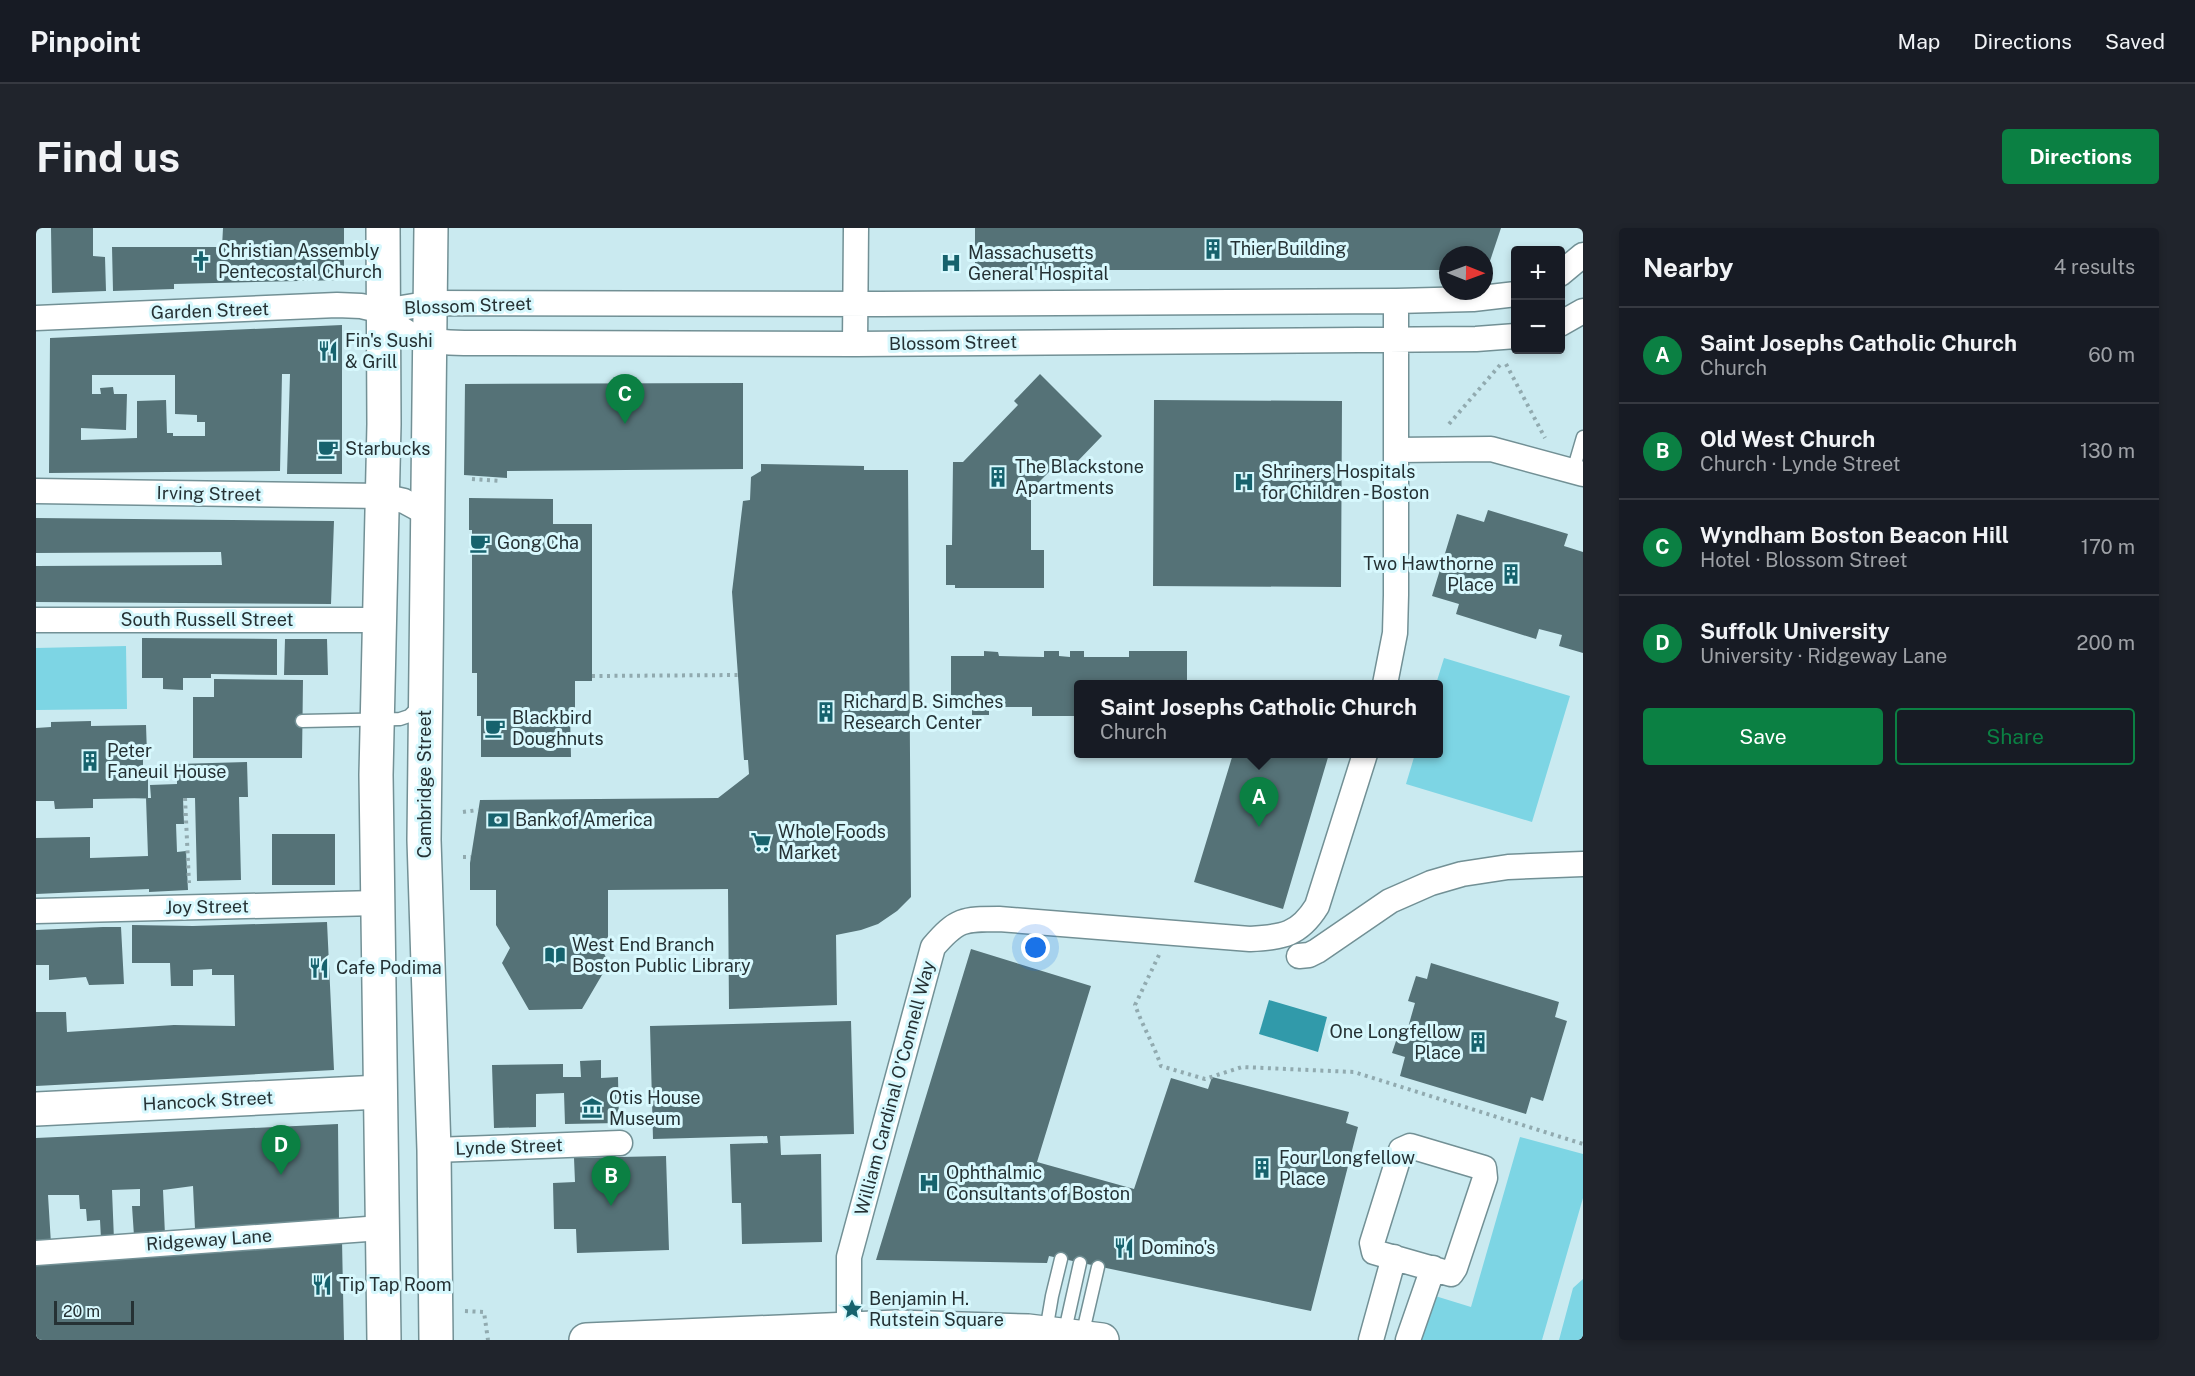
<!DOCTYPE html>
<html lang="en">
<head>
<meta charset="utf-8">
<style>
	body { margin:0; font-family:"Public Sans",sans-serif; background:#20242c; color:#f1f3f6 }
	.controls { position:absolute; right:18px; top:18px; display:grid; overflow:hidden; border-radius:6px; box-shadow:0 3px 9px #0003 }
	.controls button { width:54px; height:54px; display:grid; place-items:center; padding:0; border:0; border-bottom:2px solid #363941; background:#171b24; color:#f1f3f6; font:30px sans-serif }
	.compass { position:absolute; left:1403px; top:18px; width:54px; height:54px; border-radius:50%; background:#171b24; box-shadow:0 3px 9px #0003; rotate:91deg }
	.scale { position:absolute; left:18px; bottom:15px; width:80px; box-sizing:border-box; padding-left:6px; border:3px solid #253134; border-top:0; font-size:16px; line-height:21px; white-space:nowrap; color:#253134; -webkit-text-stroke:4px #d7f8fd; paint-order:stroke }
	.you { position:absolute; left:1000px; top:720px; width:21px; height:21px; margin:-15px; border:4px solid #fff; border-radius:50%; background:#1a73e8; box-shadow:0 0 0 9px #1a73e833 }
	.badge { display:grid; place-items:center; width:39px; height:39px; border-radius:50%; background:#0b8043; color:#fff; font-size:20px; font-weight:700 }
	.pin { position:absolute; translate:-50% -50px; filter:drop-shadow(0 2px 3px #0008) }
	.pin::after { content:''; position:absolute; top:32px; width:21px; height:18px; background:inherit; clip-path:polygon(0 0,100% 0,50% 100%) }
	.popup { position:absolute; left:1038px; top:452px; width:369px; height:78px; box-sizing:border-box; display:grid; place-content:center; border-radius:6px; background:#171b24; filter:drop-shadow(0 2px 4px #0005); font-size:20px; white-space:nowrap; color:#9ea1a6 }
	.popup b { font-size:22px; color:#f1f3f6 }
	.popup::after { content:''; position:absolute; left:50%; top:100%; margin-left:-12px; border:12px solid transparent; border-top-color:#171b24 }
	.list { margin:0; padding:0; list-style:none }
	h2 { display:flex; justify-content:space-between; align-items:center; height:78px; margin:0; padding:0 24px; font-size:26px }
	h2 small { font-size:20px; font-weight:400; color:#9ea1a6 }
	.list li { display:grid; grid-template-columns:39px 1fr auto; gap:18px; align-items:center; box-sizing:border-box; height:96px; padding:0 24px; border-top:2px solid #363941 }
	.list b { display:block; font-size:22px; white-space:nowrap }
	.list p { margin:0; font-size:20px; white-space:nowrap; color:#9ea1a6 }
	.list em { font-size:20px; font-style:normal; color:#9ea1a6 }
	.actions { display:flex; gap:12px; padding:18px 24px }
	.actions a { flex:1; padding:14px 0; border:2px solid #0b8043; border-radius:6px; text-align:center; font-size:21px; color:#0b8043 }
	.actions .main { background:#0b8043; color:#fff }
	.map { position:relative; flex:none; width:1547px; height:1112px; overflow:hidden; border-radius:6px }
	header { display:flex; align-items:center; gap:36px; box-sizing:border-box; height:84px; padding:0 30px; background:#171b24; border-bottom:2px solid #363941 }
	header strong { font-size:28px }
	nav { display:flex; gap:33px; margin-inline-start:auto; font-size:21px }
	.intro { display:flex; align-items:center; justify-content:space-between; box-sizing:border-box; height:144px; padding:0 36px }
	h1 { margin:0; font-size:42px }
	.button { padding:15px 27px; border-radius:6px; background:#0b8043; color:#fff; font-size:21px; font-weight:700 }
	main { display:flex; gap:36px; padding:0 36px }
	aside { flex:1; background:#171b24; border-radius:6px; box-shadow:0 3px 9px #0003 }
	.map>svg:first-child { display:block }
</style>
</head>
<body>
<header>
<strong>Pinpoint</strong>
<nav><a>Map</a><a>Directions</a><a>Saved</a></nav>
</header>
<div class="intro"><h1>Find us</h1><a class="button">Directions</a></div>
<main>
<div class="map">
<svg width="1547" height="1112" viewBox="0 0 1547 1112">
	<rect width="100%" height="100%" fill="#caeaf0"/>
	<path fill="#7dd5e4" d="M90,418L91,481L0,482V420Z
		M1408,430L1534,468L1496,594L1370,556L1379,526H1403V456H1400Z
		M1484,909L1547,926V970L1506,1112H1383L1396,1067L1435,1079Z
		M1547,1051V1112H1523L1537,1060Z"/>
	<path fill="#319aaa" d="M1233,772L1291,789L1282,824L1223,806Z"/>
	<path fill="#557277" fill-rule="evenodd" d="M15,0H57V28L69,29L70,63L16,65Z
		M187,0H308V52L138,56V61L77,63L76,19H186Z
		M939,0H1465L1451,42H1448V27H1412V42H939Z
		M306,97V246H251L254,146H246L244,243L13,245L14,110ZM56,147H139V186L161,187V194H169V208H137V205H131L130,172L101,173V210L45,212V200L90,202L91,166H78L77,159L64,160L65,166H56Z
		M1004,146L1066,208L1038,237L1029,228L995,262V322H1008V360H919V357H910V317H916L917,234H927L982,177L978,173Z
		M707,155V241L471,243V250L428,247L429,156Z
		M1118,172L1306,173L1305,359L1117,358Z
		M725,236L828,238V242H872L875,669L861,683L842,696L825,702L800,707L801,777L693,781L692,661L572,662V718H564L573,735L546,781L493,782L466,735L474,720L460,697V662H434V635L444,572L682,570L713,546L712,532H708L696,364L707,273L714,272L715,249L725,243Z
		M433,270L517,271V296H556V453H539V487H534L535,529H445V488H441V445H436V302H433Z
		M1452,282L1532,306L1528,318L1547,324V425L1523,418L1526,407L1503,401L1500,411L1420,386L1423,376L1396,368L1421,286L1448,294Z
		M0,290L298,293L295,376L0,374V338L186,337L185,324L0,325Z
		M106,410L241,411V447L175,446V450H147V462L127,461V450H106Z
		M249,411H291L292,447H248Z
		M948,423L962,424L963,428L1008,429V423H1023V428L1034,429V423H1048V429H1093V423H1151V456H1043V480H1040V488H996V479H953V487H936V479H915V428H948Z
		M178,451L267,452L266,530H157V469H178Z
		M55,493V498L110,497L111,526H107V540H112V570L57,571V580L19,581L18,573H0V500L15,499V494Z
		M1197,526H1224L1233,528L1234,526H1293L1247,681L1158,654Z
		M211,534L212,569H203L205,652L161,653L159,570H147L148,596H140L141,624L150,623L152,662L113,664V661L0,666V610L54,609V630L112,628L110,570H115L114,557L141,556V536Z
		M236,606H299V657H236Z
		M291,694L298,842L0,858V784H30L31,804L138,797L199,798L198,747H176V741L157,742V758H135L134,735H96V697L157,698Z
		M67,699H85L88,756L53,757L50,749L13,752V737H0V702Z
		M935,721L1055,758L1001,934L1098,961L1135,850L1172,861L1176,849L1313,884L1310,895L1322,899L1275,1083L1013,1028L1011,1035L840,1032Z
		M1395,735L1523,774L1519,789L1531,793L1507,873L1495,869L1490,886L1364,848L1369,829L1356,825L1364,801L1371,803L1379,775L1372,773L1380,748L1391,751Z
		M815,793L818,906L744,908L745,927L785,926L786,1014L706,1016L705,975H696L694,916L732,915L731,908L617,911L614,798Z
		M565,832V850L582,849L583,895L529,896L528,865L500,866V899L458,900L456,837L527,836V849H545L544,833Z
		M302,896L303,993L159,1001L157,958L127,962L129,1007L98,1008L96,978H104V961L76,962L78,1012L65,1011L64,992L51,993L50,981H44L43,967H12L15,1016L0,1017V910Z
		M630,928L633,1022L541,1025L540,1001H518L517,955L539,954L538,930Z
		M306,1012L308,1112H0V1032Z"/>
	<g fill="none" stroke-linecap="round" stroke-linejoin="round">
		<g stroke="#729095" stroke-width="15">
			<path id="lane" d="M1537,243L1547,209
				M266,493L364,491L373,488L383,478
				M1010,1103L1016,1068L1025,1031
				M1028,1107L1044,1035
				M1046,1108L1062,1039"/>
		</g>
		<g stroke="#729095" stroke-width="27">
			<path id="street" d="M1524,46L1547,27
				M347,83C371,113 392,114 428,115L819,116L1440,111L1480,108
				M0,90L301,77L325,78L347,83L396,75L844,76L1360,73L1437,71L1480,66
				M1524,96L1547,83
				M819,116L820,0
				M1360,222L1455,221L1547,246
				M0,263L346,268L368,273L392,286
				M0,392H342
				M1349,456L1359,405L1360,367V73
				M0,683L341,675
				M1263,728L1273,727L1281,723L1354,673L1395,655L1426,646L1472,639L1547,636
				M1374,918L1448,940L1449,950L1419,1040L1415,1046L1338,1024L1336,1015L1365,922Z
				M398,922L584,915
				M0,1025L345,1000
				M813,1100V1029L897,719C921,691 927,691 963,691L1214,711C1247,709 1263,707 1281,678L1329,526
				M1335,1112L1358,1029
				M1372,1112L1397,1040"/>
		</g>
		<g stroke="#729095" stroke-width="36">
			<path id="secondary" d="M0,881L344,864"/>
		</g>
		<g stroke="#729095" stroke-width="36">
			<path id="primary" d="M347,0L348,196L340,547L348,1112
				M395,0L388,612L398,922L400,1112
				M550,1112L861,1099L992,1103L1066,1112"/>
		</g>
		<path stroke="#91aaaf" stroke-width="4" stroke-dasharray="3 4.5" stroke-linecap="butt" d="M1470,136L1509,210
			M1413,196L1464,137
			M436,251L464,253
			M556,448L702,447
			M149,570L153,655
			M427,584L442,582
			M427,629H435
			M1123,727L1099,777C1107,799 1118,817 1125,838L1169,851L1206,839L1318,844L1547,916
			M429,1083L448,1084L452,1112"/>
		<use href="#lane" stroke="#fff" stroke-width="12"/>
		<use href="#street" stroke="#fff" stroke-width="24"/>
		<use href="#secondary" stroke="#fff" stroke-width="33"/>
		<use href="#primary" stroke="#fff" stroke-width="33"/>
	</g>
	<defs>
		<g id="building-bare" transform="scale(1.62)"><path d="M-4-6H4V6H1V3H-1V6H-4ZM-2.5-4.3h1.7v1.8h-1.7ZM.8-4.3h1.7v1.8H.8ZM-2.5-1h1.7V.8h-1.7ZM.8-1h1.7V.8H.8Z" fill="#16626d" stroke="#d7f8fd" stroke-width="2.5" paint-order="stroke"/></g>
		<g id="church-bare" transform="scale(1.62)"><path d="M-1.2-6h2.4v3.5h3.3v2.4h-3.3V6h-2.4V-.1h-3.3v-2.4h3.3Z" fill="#16626d" stroke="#d7f8fd" stroke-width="2.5" paint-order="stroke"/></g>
		<g id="hospital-bare" transform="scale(1.62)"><path d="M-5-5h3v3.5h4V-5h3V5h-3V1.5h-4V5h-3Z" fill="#16626d" stroke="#d7f8fd" stroke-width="2.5" paint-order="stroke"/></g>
		<g id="restaurant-bare" transform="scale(1.62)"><path d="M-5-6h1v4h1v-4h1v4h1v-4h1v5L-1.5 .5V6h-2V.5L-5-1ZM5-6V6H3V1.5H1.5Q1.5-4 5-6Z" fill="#16626d" stroke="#d7f8fd" stroke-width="2.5" paint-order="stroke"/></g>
		<g id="cafe-bare" transform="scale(1.62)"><path d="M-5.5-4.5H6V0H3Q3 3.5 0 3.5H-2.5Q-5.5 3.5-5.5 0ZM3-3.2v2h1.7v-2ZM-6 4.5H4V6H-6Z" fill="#16626d" stroke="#d7f8fd" stroke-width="2.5" paint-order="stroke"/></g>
		<g id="bank-bare" transform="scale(1.62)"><path d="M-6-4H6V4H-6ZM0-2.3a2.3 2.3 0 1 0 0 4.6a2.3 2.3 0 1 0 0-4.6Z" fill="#16626d" stroke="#d7f8fd" stroke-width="2.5" paint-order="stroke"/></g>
		<g id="supermarket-bare" transform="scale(1.62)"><path d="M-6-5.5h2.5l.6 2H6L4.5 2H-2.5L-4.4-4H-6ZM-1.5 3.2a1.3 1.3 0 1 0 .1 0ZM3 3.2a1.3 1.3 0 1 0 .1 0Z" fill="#16626d" stroke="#d7f8fd" stroke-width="2.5" paint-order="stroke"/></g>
		<g id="library-bare" transform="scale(1.62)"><path d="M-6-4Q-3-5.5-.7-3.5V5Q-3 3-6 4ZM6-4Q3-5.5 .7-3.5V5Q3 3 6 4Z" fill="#16626d" stroke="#d7f8fd" stroke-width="2.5" paint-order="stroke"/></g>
		<g id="museum-bare" transform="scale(1.62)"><path d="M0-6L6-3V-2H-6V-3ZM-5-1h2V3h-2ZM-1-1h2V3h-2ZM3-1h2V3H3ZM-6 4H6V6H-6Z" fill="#16626d" stroke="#d7f8fd" stroke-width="2.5" paint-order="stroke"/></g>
		<g id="sight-bare" transform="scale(1.62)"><path d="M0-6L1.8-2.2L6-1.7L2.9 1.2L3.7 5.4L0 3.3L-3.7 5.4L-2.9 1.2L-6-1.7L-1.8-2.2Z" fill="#16626d" stroke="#d7f8fd" stroke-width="2.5" paint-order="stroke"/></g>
	</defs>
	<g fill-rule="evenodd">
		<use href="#building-bare" x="1177" y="21"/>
		<use href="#church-bare" x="165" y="33"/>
		<use href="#hospital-bare" x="915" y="35"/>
		<use href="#restaurant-bare" x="292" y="123"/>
		<use href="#cafe-bare" x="292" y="221"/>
		<use href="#building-bare" x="962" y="249"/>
		<use href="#hospital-bare" x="1208" y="254"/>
		<use href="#cafe-bare" x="444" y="315"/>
		<use href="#building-bare" x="1475" y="346"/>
		<use href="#building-bare" x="790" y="484"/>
		<use href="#cafe-bare" x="459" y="500"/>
		<use href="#building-bare" x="54" y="533"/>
		<use href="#bank-bare" x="462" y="592"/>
		<use href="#supermarket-bare" x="725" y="614"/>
		<use href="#library-bare" x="519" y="727"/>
		<use href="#restaurant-bare" x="283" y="740"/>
		<use href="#building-bare" x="1442" y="814"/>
		<use href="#museum-bare" x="556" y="880"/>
		<use href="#building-bare" x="1226" y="940"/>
		<use href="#hospital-bare" x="893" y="955"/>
		<use href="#restaurant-bare" x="1088" y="1020"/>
		<use href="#restaurant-bare" x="286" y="1057"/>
		<use href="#sight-bare" x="816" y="1081"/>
	</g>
	<g text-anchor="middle" stroke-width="6" stroke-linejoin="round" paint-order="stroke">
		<g font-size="18" fill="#253134" stroke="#d7f8fd" text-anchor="start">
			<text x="1194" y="27">Thier Building</text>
			<text x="182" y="29">Christian Assembly<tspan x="182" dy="21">Pentecostal Church</tspan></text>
			<text x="932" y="31">Massachusetts<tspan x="932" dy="21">General Hospital</tspan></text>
			<text x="309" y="119">Fin's Sushi<tspan x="309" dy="21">&amp; Grill</tspan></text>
			<text x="309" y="227">Starbucks</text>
			<text x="979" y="245">The Blackstone<tspan x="979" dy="21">Apartments</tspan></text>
			<text x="1225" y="250">Shriners Hospitals<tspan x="1225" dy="21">for Children - Boston</tspan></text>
			<text x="461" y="321">Gong Cha</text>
			<text x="1458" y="342" text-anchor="end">Two Hawthorne<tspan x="1458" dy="21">Place</tspan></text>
			<text x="807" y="480">Richard B. Simches<tspan x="807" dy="21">Research Center</tspan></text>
			<text x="476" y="496">Blackbird<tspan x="476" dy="21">Doughnuts</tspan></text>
			<text x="71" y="529">Peter<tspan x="71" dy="21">Faneuil House</tspan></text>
			<text x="479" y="598">Bank of America</text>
			<text x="742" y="610">Whole Foods<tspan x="742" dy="21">Market</tspan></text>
			<text x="536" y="723">West End Branch<tspan x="536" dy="21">Boston Public Library</tspan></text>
			<text x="300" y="746">Cafe Podima</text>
			<text x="1425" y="810" text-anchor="end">One Longfellow<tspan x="1425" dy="21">Place</tspan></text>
			<text x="573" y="876">Otis House<tspan x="573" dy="21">Museum</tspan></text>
			<text x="1243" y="936">Four Longfellow<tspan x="1243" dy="21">Place</tspan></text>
			<text x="910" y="951">Ophthalmic<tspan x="910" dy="21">Consultants of Boston</tspan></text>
			<text x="1105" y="1026">Domino's</text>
			<text x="303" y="1063">Tip Tap Room</text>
			<text x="833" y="1077">Benjamin H.<tspan x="833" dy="21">Rutstein Square</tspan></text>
		</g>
		<g font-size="18" fill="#253134" stroke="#d7f8fd">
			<text transform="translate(432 78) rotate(-2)" y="6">Blossom Street</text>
			<text transform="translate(174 83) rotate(-2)" y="6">Garden Street</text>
			<text transform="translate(917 115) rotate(-1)" y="6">Blossom Street</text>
			<text transform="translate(173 266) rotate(1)" y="6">Irving Street</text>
			<text x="171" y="398">South Russell Street</text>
			<text transform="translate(389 556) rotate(-90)" y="6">Cambridge Street</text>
			<text transform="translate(171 679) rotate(-1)" y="6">Joy Street</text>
			<text transform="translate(859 860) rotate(-75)" y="6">William Cardinal O'Connell Way</text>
			<text transform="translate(172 873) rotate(-3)" y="6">Hancock Street</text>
			<text transform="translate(473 919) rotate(-2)" y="6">Lynde Street</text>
			<text transform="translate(173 1012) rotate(-4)" y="6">Ridgeway Lane</text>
		</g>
	</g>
</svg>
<div class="controls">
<button>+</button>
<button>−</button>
</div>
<svg class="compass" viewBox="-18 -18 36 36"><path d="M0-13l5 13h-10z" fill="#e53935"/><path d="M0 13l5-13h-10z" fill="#9ea1a6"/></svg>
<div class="scale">20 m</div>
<div class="you"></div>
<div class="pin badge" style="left:1223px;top:599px">A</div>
<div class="popup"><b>Saint Josephs Catholic Church</b>Church</div>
<div class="pin badge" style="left:575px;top:978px">B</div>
<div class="pin badge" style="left:589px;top:196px">C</div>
<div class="pin badge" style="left:245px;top:947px">D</div>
</div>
<aside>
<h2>Nearby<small>4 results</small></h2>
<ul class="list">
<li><span class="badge">A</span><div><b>Saint Josephs Catholic Church</b><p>Church</p></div><em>60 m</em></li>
<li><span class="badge">B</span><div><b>Old West Church</b><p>Church · Lynde Street</p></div><em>130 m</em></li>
<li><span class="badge">C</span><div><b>Wyndham Boston Beacon Hill</b><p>Hotel · Blossom Street</p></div><em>170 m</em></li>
<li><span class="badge">D</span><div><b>Suffolk University</b><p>University · Ridgeway Lane</p></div><em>200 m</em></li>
</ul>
<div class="actions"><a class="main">Save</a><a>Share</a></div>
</aside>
</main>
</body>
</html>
